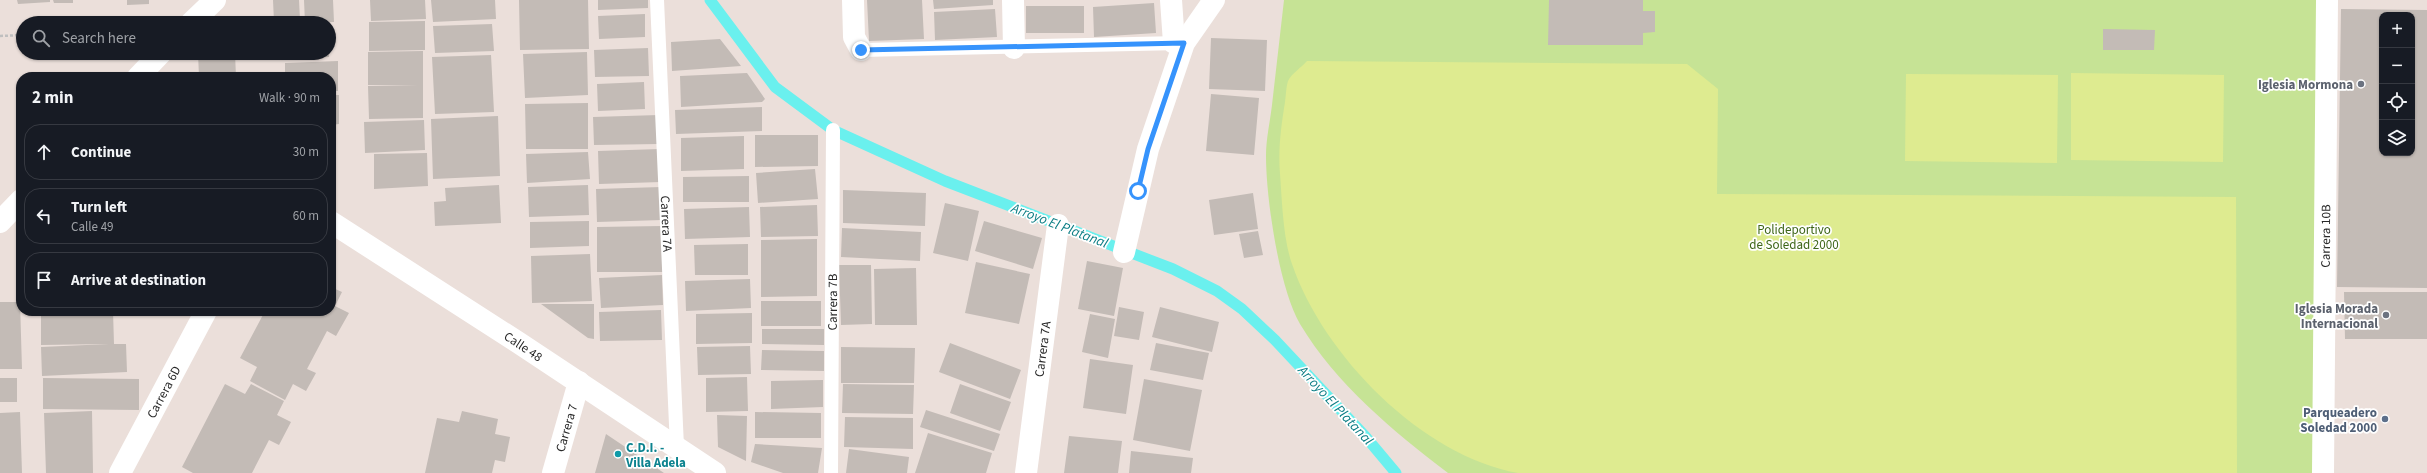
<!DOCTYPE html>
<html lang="en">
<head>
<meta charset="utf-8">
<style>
	body { margin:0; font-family:"Source Sans 3",sans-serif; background:#242831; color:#f1f3f6 }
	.controls { position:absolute; right:12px; top:12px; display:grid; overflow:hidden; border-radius:8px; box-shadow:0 1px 3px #0004 }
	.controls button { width:36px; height:36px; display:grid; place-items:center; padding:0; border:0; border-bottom:1px solid #363941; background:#171b24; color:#f1f3f6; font:20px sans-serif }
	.stop { position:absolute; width:12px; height:12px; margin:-9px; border:3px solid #3693fc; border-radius:50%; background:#fff }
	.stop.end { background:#3693fc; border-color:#fff; box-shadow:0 1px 4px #0008 }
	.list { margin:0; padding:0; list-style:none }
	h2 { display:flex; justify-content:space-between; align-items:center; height:52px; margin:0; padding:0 16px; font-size:17px }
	h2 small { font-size:13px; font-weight:400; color:#9ea1a6 }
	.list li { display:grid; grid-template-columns:26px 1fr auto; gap:12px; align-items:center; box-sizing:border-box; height:56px; margin:0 8px 8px; padding:0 8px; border:1px solid #363941; border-radius:16px }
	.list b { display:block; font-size:15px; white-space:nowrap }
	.list p { margin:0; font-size:13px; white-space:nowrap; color:#9ea1a6 }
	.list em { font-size:13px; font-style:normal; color:#9ea1a6 }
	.icon { flex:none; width:22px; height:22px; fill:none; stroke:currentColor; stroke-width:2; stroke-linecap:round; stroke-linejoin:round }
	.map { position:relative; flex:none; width:2427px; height:473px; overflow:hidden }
	.search { position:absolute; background:#171b24; box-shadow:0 1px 3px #0004; left:16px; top:16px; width:320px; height:44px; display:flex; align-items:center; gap:10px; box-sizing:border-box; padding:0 14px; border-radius:22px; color:#9ea1a6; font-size:15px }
	.panel { position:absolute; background:#171b24; box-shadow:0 1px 3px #0004; left:16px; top:72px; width:320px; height:244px; border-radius:16px }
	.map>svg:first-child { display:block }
</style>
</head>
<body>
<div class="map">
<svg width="2427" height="473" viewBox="0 0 2427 473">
	<rect width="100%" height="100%" fill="#ebdfda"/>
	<path fill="#c6e395" d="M1284,0H2322L2319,473H1448C1393,431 1336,384 1300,324C1279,288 1266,198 1266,156C1266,139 1270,122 1272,105C1276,70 1280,35 1284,0Z"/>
	<path fill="#deeb90" d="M1307,61L1687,64L1718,89L1717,194L2236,197L2237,473H1518C1422,456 1323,355 1292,264C1283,239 1282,200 1280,174C1278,149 1281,127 1285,102C1286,95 1286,87 1288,81C1291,74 1302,67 1307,61Z
		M2071,73L2224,75L2223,162L2071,160Z
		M1906,74L2058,75L2057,163L1905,161Z"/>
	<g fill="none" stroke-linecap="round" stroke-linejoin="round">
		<path stroke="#6af0ee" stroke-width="11" d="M710,0L775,87L833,130L945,181L1173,269L1217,291L1242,309L1275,340L1365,436L1396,473"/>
	</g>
	<path fill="#c3bbb6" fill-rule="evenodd" d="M17,0H50V2L18,4Z
		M53,0H73V3H54Z
		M127,0H149V4L127,5Z
		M273,0H299L300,20L274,22Z
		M304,0H333L334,22L305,23Z
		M370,0H425L426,19L371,21Z
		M431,0H495L496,19L433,22Z
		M519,0H588L589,49L520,50Z
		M598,0H648V8L598,10Z
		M867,0H922L924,39L869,41Z
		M933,0H993V5L934,9Z
		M1549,0H1643V11H1655V32L1643,33V45H1548Z
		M1154,3L1156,33L1094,37L1093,7Z
		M1026,6H1084V33H1026Z
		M995,9L997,37L935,40L934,12Z
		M2341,9L2427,10V288L2337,287ZM2382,15H2412V153H2382Z
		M645,14V37L599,39L598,16Z
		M425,21V50L369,51V22Z
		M492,24L494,51L435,53L433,26Z
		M2103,29L2155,30L2154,50H2103Z
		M1211,38L1267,40L1265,91L1209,89Z
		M720,39L741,66L672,71L671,42Z
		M648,48L649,76L595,77L594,50Z
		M423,51V118L369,119L368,86L418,85H368V52Z
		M587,52L588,95L525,98L523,54Z
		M198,53H235L236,77H199Z
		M274,53H329V57L275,58Z
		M491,55L494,112L435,114L432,57Z
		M338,61V91H331V77H285V63Z
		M747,73L765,99L762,102L681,107L680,76Z
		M644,82L645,109L598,111L597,84Z
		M1211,94L1259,98L1254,155L1206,151Z
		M331,95H339V124L331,125Z
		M588,103V149H526L525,104Z
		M762,107V131L676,134L675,110Z
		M659,115V144L594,145L593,117Z
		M498,116L500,176L433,179L431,119Z
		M424,120L425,150L365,153L364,122Z
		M755,135H818V166L755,167Z
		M744,136V169L681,171V138Z
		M660,149L661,182L599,184L598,151Z
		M588,152L590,179L527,183L526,154Z
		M427,153L428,186L374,189V154Z
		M815,169L818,199L758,203L756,173Z
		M749,176V202H683V177Z
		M499,185L501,223L435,226L434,202L446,201L445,188Z
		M588,185L589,215L529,217L528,187Z
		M661,187L662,220L597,222L596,189Z
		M843,190L926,193L925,226L843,223Z
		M1253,193L1258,229L1214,235L1209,200Z
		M945,203L979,211L968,261L933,253Z
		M817,205L818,236L761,237L760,207Z
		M749,207L750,237L685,239L684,209Z
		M589,221V246L530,248V222Z
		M984,221L1042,238L1033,269L975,251Z
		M662,226L663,272H597V227Z
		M842,228L921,232L920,261L841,257Z
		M1258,231L1263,255L1244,258L1239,234Z
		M817,239V296L761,297V240Z
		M748,244V275H695L694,245Z
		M590,254L592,301L532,303L531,256Z
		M1087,261L1123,268L1114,316L1078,309Z
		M976,262L1030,274L1019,324L965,313Z
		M839,265H871L872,324L841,325Z
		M916,268L917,325H875L874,269Z
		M662,275L663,305L601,308L599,278Z
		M750,279L751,308L686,311L685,281Z
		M331,287L342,292L335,306L349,313L336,336L327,331L307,369L316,373L306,391L293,384L285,400L250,381L257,367L240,358L265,311H331Z
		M2344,292H2427V339H2345Z
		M761,301H821V326H761Z
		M0,302H20L22,369H0Z
		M541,304H594V339L588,338Z
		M1119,307L1144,312L1139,340L1114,336Z
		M1160,307L1219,322L1212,352L1152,337Z
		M661,310L662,340L600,341L599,312Z
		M113,311L114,344H126L127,372L42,376L41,347L109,344L41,345V313Z
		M752,313V343L696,344V314Z
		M1090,314L1115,319L1108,358L1082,352Z
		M762,329H824V345L762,344Z
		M950,343L1021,370L1010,399L939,372Z
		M1156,343L1209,353L1203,380L1150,370Z
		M750,346L751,374L698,375L697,347Z
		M841,347L915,348L914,383H841Z
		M762,350L824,351V371L761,370Z
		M1090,359L1133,365L1126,414L1083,408Z
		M747,377L748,411L706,412V378Z
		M0,378H17V402H0Z
		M43,378L139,379V410L43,409Z
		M1144,379L1202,390L1190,451L1133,440Z
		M823,380V407L771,409V381Z
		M225,384L245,394L251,384L284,401L277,415L291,422L279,445L269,440L252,473H193L182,467Z
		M843,384L914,385L913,414L842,413Z
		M960,384L1011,402L1000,431L950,413Z
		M926,410L1000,434L994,451L920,427Z
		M92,411L93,473H46L44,413Z
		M462,411L498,419L495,434L510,437L505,462L495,460L492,473H425L437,418L459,422Z
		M20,412L22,473H0V413Z
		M755,412L821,413V438H755Z
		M717,415L747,416L746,461L718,447Z
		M845,417L913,418V449L844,447Z
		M928,433L992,453L986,473H915Z
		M606,434L664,473H595Z
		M1069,436L1122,441L1118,473H1064Z
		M755,444L822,448L818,473H783L751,462Z
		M849,449L909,457L907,473H846Z
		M1131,451L1193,458L1191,473H1129Z"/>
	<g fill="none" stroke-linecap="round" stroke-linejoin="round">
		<path stroke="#bfbfbf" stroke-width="2.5" stroke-dasharray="3 2" stroke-linecap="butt" d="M0,36L23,35"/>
		<g stroke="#fff" stroke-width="14">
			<path id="s1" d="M657,0L677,447"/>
			<path d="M861,50L1181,43"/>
			<path id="s2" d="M831,473L833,130"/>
		</g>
		<g stroke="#fff" stroke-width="22">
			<path d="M853,0L854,37L861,50"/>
			<path d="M1013,0L1014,48"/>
			<path d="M1171,0L1174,43"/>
			<path d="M191,23L215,0"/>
			<path d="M138,77L161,53"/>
			<path d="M0,222L21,200"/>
			<path id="s3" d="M331,222L519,343L715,473"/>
			<path d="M1124,252L1148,149L1184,43L1214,0"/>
			<path id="s4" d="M120,473L206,311"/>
			<path id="s5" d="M553,473L579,382"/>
			<path id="s6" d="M1026,473L1058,225"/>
			<path id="s7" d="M2323,473L2327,0"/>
		</g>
	</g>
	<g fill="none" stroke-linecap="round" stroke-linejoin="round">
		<path stroke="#3693fc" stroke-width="5" d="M861,50L1184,43L1148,149L1138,191"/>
	</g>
	<g fill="#6b7280" stroke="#fff" stroke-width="1.5">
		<circle cx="2361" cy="84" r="4"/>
		<circle cx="2386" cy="315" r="4"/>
	</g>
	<circle fill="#5c6f8a" stroke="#fff" stroke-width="1.5" cx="2385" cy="419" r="4"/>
	<circle fill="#0f9aa8" stroke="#fff" stroke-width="1.5" cx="618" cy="454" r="4"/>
	<g text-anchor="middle" stroke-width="3.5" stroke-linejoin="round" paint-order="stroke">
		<g font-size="13" font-weight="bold" fill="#5b616d" stroke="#fff" text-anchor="end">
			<text x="2353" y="89">Iglesia Mormona</text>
			<text x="2378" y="313">Iglesia Morada<tspan x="2378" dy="15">Internacional</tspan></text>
		</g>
		<g font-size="13" fill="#292929" stroke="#fff">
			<text dy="5" stroke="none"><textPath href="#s1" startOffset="224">Carrera 7A</textPath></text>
			<text dy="5" stroke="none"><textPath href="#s7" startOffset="237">Carrera 10B</textPath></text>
			<text dy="5" stroke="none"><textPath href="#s2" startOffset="171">Carrera 7B</textPath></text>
			<text dy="5" stroke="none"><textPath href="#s3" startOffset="229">Calle 48</textPath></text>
			<text dy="5" stroke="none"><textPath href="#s6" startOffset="125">Carrera 7A</textPath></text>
			<text dy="5" stroke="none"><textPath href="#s4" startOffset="92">Carrera 6D</textPath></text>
			<text dy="5" stroke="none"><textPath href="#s5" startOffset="47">Carrera 7</textPath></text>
		</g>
		<g font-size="13" fill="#3e6618" stroke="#fff">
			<text x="1794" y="234">Polideportivo<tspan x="1794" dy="15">de Soledad 2000</tspan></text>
		</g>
		<g font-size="13" font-weight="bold" fill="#4e5e75" stroke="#fff" text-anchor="end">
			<text x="2377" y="417">Parqueadero<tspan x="2377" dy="15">Soledad 2000</tspan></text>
		</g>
		<g font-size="13" font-weight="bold" fill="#0d838f" stroke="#fff" text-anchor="start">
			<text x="626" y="452">C.D.I. -<tspan x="626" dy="15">Villa Adela</tspan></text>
		</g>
		<g font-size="14" font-style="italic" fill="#0c7e85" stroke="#fff">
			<text transform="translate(1060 225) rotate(21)" y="5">Arroyo El Platanal</text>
			<text transform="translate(1336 405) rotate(47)" y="5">Arroyo El Platanal</text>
		</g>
	</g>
</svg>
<div class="controls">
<button>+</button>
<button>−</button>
<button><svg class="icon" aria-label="locate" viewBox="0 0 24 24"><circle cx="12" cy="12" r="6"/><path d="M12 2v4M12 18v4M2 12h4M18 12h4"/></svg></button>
<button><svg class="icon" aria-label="layers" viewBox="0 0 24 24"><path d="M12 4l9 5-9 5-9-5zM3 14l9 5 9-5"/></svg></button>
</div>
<div class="stop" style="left:1138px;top:191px"></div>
<div class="stop end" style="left:861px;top:50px"></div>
<div class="search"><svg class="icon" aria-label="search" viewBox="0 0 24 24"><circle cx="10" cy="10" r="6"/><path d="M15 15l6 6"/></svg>Search here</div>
<section class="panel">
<h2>2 min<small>Walk · 90 m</small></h2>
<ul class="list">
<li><svg class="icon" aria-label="ahead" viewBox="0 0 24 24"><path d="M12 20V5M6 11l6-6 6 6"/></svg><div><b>Continue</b></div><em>30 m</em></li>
<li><svg class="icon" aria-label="left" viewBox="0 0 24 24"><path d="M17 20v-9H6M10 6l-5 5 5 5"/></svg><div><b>Turn left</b><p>Calle 49</p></div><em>60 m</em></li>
<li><svg class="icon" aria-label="arrive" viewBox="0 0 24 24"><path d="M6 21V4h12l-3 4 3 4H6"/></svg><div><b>Arrive at destination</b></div></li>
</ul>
</section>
</div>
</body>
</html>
